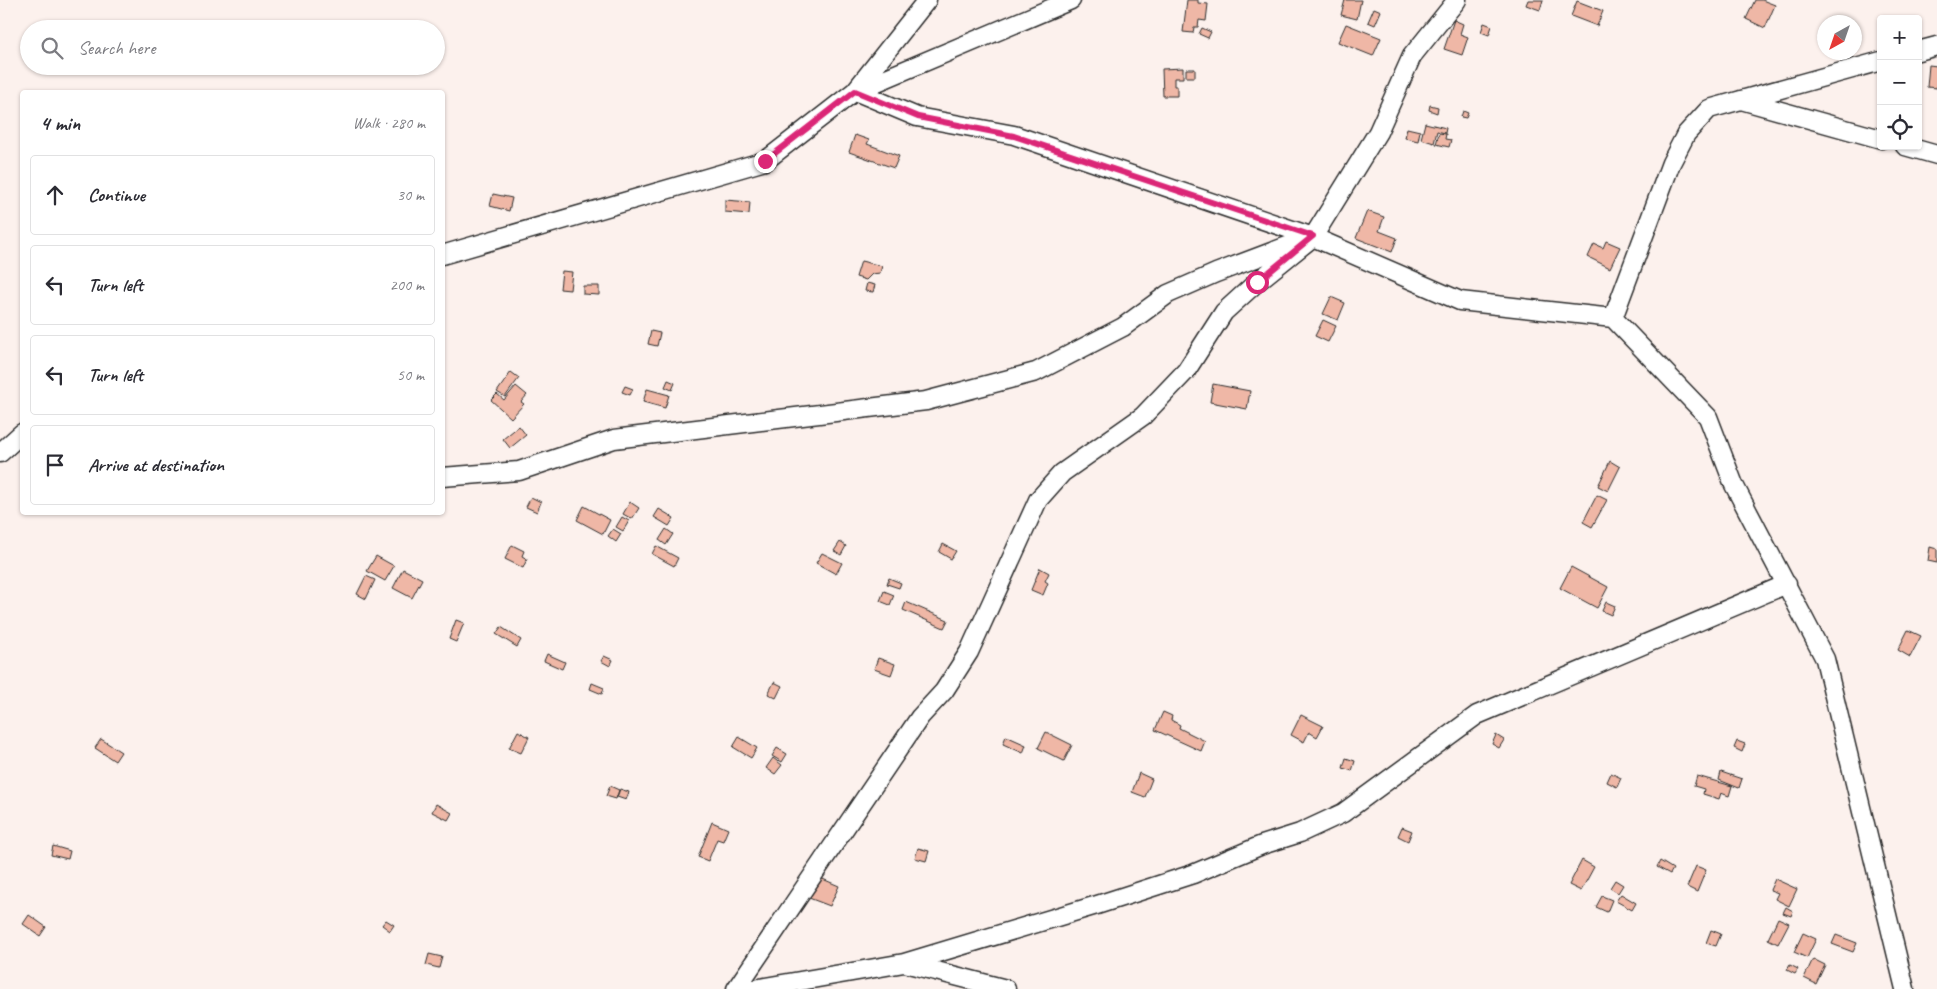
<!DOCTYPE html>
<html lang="en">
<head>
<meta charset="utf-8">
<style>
	body { margin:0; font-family:Caveat,sans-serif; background:#f2f2f3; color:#2b2b33 }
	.controls { position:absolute; right:15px; top:15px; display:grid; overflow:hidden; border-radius:5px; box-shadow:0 1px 4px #0004 }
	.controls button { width:45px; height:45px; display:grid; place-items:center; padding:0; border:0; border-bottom:1px solid #e1e1e2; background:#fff; color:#2b2b33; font:25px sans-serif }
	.compass { position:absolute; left:1817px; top:15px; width:45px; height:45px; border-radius:50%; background:#fff; box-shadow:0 1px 4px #0004; rotate:220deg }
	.stop { position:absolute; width:15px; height:15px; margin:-11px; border:4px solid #db2777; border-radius:50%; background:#fff }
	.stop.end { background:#db2777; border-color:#fff; box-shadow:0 1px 5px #0008 }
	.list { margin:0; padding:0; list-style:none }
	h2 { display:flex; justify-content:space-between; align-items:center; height:65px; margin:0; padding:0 20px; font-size:21px }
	h2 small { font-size:16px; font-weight:400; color:#7c7c81 }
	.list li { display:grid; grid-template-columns:32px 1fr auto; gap:15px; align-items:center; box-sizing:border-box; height:80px; margin:0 10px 10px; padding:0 10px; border:1px solid #e1e1e2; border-radius:5px }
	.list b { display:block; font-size:19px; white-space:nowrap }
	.list em { font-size:16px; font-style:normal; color:#7c7c81 }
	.icon { flex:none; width:28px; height:28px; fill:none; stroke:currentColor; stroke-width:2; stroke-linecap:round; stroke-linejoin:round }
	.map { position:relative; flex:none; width:1937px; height:989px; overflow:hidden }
	.search { position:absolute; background:#fff; box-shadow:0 1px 4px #0004; left:20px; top:20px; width:425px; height:55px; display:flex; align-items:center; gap:12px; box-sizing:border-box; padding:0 18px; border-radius:28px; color:#7c7c81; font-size:19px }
	.panel { position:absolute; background:#fff; box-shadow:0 1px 4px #0004; left:20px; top:90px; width:425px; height:425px; border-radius:5px }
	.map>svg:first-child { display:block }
</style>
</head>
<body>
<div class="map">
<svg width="1937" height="989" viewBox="0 0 1937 989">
	<rect width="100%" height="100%" fill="#fcf1ed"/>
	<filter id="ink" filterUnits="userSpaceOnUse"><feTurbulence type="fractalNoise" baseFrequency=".02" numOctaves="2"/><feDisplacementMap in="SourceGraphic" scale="10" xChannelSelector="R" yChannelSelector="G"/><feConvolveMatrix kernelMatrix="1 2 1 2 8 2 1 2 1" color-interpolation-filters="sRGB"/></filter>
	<g filter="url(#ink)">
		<path fill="#efb7a6" stroke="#2b2b2b" d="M1187,0H1198V3L1208,4L1206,21L1199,20L1198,27H1194L1193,33L1183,32Z
			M1345,0H1361L1357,19L1341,15Z
			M1528,0H1543L1540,10L1526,5Z
			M1755,0H1762L1775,5L1765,28L1746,19Z
			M1577,1L1603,11L1597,26L1571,16Z
			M1374,8L1381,11L1375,25L1368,22Z
			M1454,20L1463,24L1460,34L1468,37L1462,55L1444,49Z
			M1484,23L1492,26L1489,35L1481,32Z
			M1346,24L1381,38L1373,56L1338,42Z
			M1202,28L1211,32L1208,38L1199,34Z
			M1929,65L1937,66V88L1927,87Z
			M1183,68V78H1174V86H1177V96H1163L1162,69Z
			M1186,69H1195V77H1186Z
			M1430,105L1438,107L1437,113L1429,110Z
			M1463,111L1468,113L1466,118L1461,117Z
			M1425,123L1446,128L1445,133L1437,131L1434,143L1421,139Z
			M1407,128L1420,131L1418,141L1405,138Z
			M1439,133L1446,134L1445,139L1451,140L1449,147L1436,144Z
			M855,135L869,140L867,144L899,156L894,168L849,152Z
			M493,194L512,198L509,211L490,206Z
			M725,200L750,202L749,214L725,212Z
			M1367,211L1384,217L1379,231L1397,238L1392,252L1356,238Z
			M1606,241L1620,247L1610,268L1588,257L1594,244L1603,248Z
			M861,261L882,266L880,273L872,274L866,280L856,277Z
			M562,271L572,272L570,290L560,289Z
			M867,283L875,285L873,292L865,291Z
			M583,286H599V295L583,294Z
			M1331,297L1345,303L1338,320L1323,314Z
			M1323,320L1336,326L1328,342L1315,336Z
			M651,331L660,333L657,346L648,344Z
			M511,372L519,378L505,397L497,392Z
			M668,380L675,383L672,390L665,387Z
			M1213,384L1250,391L1247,409L1210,402Z
			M516,386L527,395L521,402L524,404L511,418L491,400L497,394L504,400Z
			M625,386L633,389L630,395L622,392Z
			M647,389L669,395L665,408L643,402Z
			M519,426L526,435L510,448L503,439Z
			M1610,461L1620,467L1608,491L1598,486Z
			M1597,495L1607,500L1592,527L1583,522Z
			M531,497L541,502L537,512L526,507Z
			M630,502L639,508L632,519L623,514Z
			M584,506L610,520L603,534L577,520Z
			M659,509L674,518L669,526L654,517Z
			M622,517L629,521L623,531L616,527Z
			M613,529L621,534L616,542L608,536Z
			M666,529L673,534L666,545L659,540Z
			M840,542L846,546L841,555L834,551Z
			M943,544L956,551L951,559L939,552Z
			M512,545L524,551L522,556L527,559L523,568L505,559Z
			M656,546L678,558L674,566L652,554Z
			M1930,547L1937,549V563L1928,561Z
			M822,553L842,563L836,574L816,563Z
			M376,556L394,566L385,581L367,571Z
			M1571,567L1608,587L1597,608L1560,588Z
			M1040,568L1049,573L1045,581L1048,583L1043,595L1031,590Z
			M403,569L422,579L412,598L393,588Z
			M366,576L375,580L366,599L357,594Z
			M889,578L901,583L899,588L887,584Z
			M884,591L894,595L890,605L880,601Z
			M906,602L948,620L944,628L903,610Z
			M1606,602L1615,606L1611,615L1602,611Z
			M456,620L464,623L456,642L449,639Z
			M501,627L521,640L517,647L496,634Z
			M1908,630L1921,636L1910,657L1898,650Z
			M547,654L565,662L562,669L544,661Z
			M604,656L613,660L610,666L601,661Z
			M878,658L895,664L891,675L874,669Z
			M774,682L782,686L776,698L768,694Z
			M592,683L604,688L602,694L590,689Z
			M1163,712L1172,716L1171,720L1180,725L1179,728L1205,741L1201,751L1155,730Z
			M1301,715L1323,726L1317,737L1309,732L1304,742L1291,735Z
			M518,731L529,737L521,753L509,748Z
			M1046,732L1072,745L1064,761L1038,748Z
			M1496,735L1504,740L1499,748L1492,744Z
			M1006,736L1026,745L1023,753L1003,744Z
			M739,737L757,748L751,758L733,747Z
			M101,739L121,752L115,761L95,748Z
			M1737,741L1745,744L1742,752L1734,748Z
			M777,748L787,754L782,762L772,756Z
			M773,758L782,765L775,774L766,768Z
			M1346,758L1355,761L1352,771L1343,768Z
			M1721,772L1742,779L1739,788L1719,780Z
			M1139,773L1152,779L1145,797L1132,792Z
			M1611,773L1621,778L1617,787L1607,782Z
			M1697,776L1732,786L1729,796L1721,793L1719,799L1703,794L1704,789L1694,786Z
			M610,786L619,790L616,799L606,796Z
			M620,789L629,792L626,800L617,797Z
			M436,804L452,813L448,820L432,812Z
			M712,822L728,829L723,841L717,839L708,861L698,857Z
			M1402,827L1412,831L1408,841L1398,836Z
			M53,846L70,851L68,859L51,855Z
			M918,848L929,851L926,861L915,858Z
			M1582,860L1594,867L1581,891L1569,885Z
			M1660,861L1673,869L1670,874L1657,867Z
			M1696,866L1706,870L1697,892L1687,887Z
			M818,877L839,886L830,906L809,898Z
			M1775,879L1797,889L1789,906L1775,899L1778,893L1770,890Z
			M1615,880L1623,885L1618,893L1610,888Z
			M1621,894L1636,903L1632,910L1616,901Z
			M1602,896L1612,900L1607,912L1596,907Z
			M1786,907L1793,911L1791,916L1783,913Z
			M29,915L46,927L40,936L23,924Z
			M1778,918L1789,923L1778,944L1768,939Z
			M386,920L394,925L390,931L382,925Z
			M1711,930L1721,934L1716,946L1706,943Z
			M1803,933L1816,939L1807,958L1794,952Z
			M1836,935L1857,943L1853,952L1832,944Z
			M429,954L442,957L439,968L426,965Z
			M1813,959L1825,965L1816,984L1804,978Z
			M1790,965L1798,969L1795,974L1787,970Z"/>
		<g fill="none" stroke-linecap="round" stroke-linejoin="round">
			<g stroke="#2b2b2b" stroke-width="21">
				<path id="minor" d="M1918,51L1937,46
					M858,90L1071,0
					M855,91L917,117L1014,135L1313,237L1460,301L1613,318L1671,163L1686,134L1709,109L1881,61
					M1741,100L1881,139
					M1905,146L1937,155
					M442,255L765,161L855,91L927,0
					M1613,318L1708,417L1734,485L1825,659L1905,989
					M0,453L22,433
					M442,477L519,471L614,439L926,401L1036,372L1123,327L1168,294L1216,273L1298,242
					M905,963L1006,989
					M736,989L920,717L944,691L969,652L1038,500L1062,473L1143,416L1186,371L1224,312L1257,282L1313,237L1378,132L1412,56L1457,0
					M754,989L904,963L1097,905L1193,874L1262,845L1300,833L1343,813L1477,715L1787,584"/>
			</g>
			<use href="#minor" stroke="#fff" stroke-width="18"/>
		</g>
	</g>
	<g fill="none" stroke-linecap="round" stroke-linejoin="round" filter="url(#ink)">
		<path stroke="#db2777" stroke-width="6" d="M765,161L855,91L918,117L1014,136L1313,236L1257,282"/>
	</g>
</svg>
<div class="controls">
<button>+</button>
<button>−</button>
<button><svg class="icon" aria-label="locate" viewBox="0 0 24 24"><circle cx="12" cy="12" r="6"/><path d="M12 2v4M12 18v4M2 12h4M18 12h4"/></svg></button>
</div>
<svg class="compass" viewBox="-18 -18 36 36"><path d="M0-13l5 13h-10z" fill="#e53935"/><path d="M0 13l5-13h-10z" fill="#7c7c81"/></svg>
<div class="stop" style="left:1257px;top:282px"></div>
<div class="stop end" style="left:765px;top:161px"></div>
<div class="search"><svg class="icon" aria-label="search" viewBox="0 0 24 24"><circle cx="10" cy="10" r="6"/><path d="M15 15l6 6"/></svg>Search here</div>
<section class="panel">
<h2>4 min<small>Walk · 280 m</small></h2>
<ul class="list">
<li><svg class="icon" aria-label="ahead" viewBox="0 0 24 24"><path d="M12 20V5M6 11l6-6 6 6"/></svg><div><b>Continue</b></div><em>30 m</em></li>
<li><svg class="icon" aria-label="left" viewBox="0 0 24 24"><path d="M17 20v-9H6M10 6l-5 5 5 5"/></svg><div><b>Turn left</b></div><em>200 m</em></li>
<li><svg class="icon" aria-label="left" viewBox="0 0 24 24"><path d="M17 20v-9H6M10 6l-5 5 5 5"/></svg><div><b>Turn left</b></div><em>50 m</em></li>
<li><svg class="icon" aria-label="arrive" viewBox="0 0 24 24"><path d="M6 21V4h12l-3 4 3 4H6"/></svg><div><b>Arrive at destination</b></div></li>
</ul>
</section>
</div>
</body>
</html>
